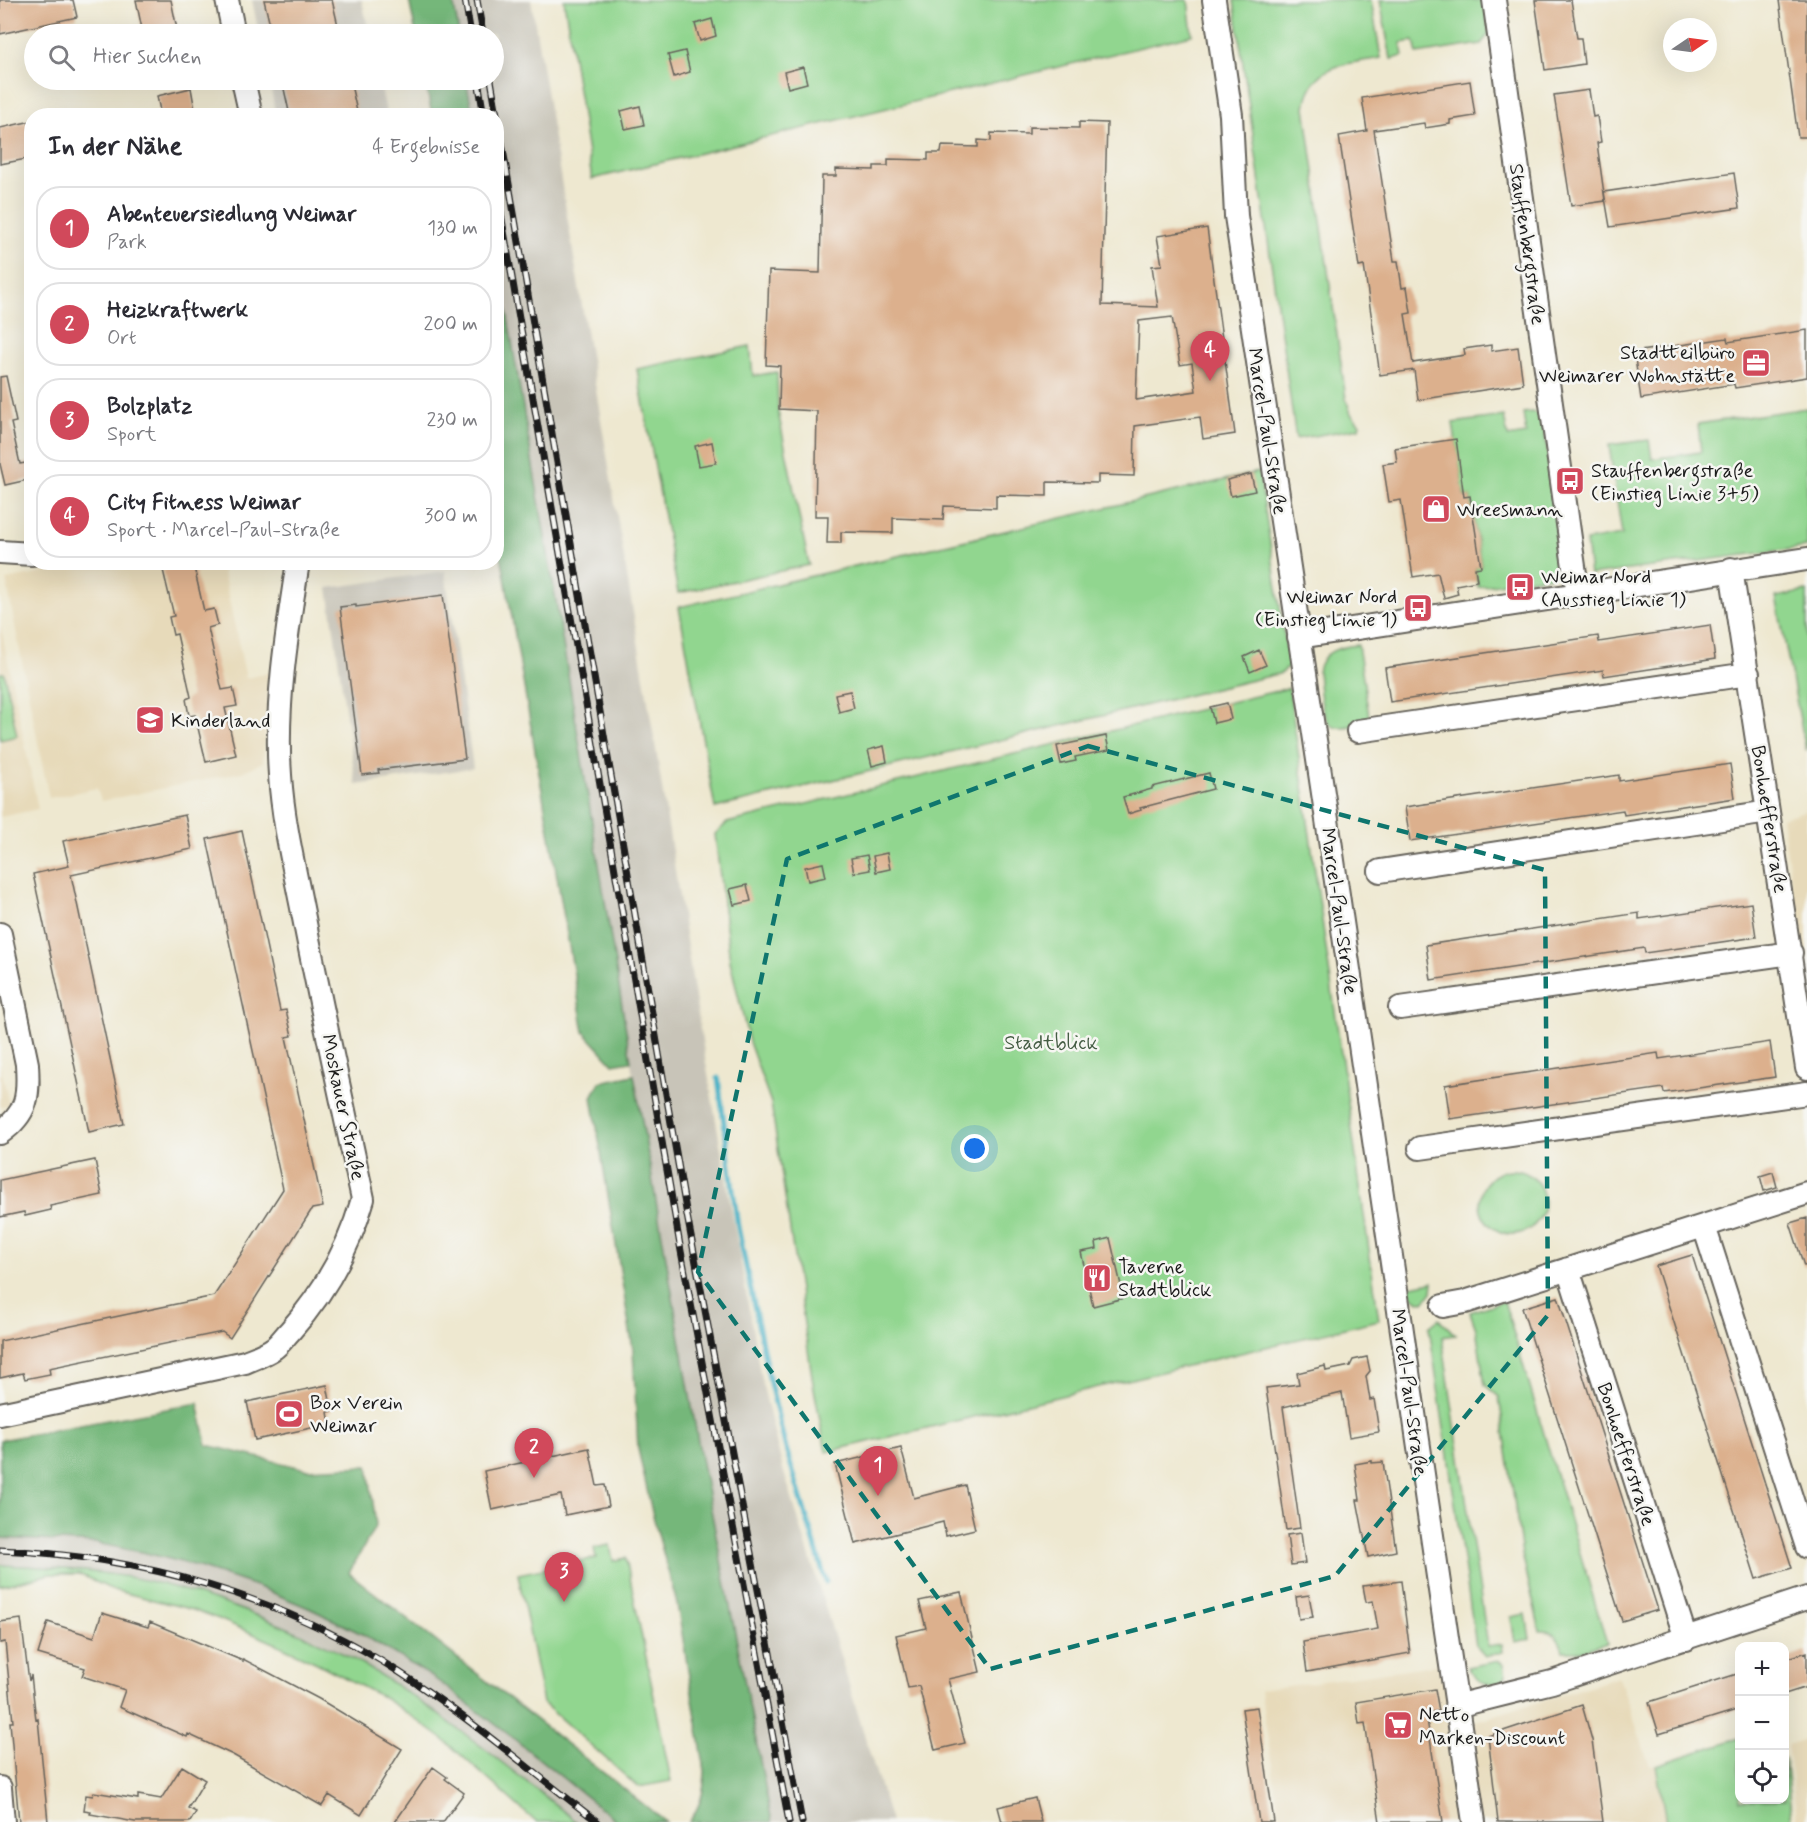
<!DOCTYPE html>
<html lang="de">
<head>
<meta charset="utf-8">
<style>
	body { margin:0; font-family:Mynerve,sans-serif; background:#f2f2f3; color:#2b2b33 }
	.controls { position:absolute; right:18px; bottom:18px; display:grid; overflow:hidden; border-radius:12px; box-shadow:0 6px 24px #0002 }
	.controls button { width:54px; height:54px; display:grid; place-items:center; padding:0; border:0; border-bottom:2px solid #e1e1e2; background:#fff; color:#2b2b33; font:30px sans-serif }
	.compass { position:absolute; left:1663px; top:18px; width:54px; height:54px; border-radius:50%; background:#fff; box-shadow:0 6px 24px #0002; rotate:77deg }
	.you { position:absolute; left:975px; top:1149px; width:21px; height:21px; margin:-15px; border:4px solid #fff; border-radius:50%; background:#1a73e8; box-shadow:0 0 0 9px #1a73e833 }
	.badge { display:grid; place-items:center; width:39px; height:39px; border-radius:50%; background:#d1495b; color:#fff; font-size:20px; font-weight:700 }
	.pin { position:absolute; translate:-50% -50px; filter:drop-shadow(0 2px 3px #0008) }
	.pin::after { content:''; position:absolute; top:32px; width:21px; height:18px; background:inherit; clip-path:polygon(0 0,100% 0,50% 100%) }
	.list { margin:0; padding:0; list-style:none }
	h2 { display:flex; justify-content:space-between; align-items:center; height:78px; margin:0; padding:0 24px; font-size:26px }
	h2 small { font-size:20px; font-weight:400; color:#7c7c81 }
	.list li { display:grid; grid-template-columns:39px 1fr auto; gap:18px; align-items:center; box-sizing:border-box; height:84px; margin:0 12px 12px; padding:0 12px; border:2px solid #e1e1e2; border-radius:24px }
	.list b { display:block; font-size:22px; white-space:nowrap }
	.list p { margin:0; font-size:20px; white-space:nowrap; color:#7c7c81 }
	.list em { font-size:20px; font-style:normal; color:#7c7c81 }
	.icon { flex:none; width:33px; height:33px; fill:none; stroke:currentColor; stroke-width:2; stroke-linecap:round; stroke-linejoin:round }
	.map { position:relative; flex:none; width:1807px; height:1822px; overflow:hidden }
	.search { position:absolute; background:#fff; box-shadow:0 6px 24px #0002; left:24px; top:24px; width:480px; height:66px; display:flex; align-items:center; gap:15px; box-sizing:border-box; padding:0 21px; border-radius:33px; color:#7c7c81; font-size:22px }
	.panel { position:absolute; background:#fff; box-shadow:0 6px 24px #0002; left:24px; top:108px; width:480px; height:462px; border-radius:24px }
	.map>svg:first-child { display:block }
</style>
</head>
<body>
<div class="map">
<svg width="1807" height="1822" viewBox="0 0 1807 1822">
	<rect width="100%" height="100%" fill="#f6f6f2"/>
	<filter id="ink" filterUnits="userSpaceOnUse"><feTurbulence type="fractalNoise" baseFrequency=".0167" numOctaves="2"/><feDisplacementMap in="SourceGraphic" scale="12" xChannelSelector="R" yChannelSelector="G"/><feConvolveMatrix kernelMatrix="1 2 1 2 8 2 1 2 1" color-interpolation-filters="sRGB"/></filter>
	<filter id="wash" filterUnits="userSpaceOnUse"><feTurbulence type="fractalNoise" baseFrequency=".008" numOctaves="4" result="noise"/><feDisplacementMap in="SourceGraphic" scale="24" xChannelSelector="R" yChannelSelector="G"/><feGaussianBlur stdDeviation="1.35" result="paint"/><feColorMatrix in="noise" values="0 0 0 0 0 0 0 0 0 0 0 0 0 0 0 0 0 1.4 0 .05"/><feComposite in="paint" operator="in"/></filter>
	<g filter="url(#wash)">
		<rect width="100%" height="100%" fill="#eee8d0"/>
		<path fill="#e7daba" d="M94,563H221L246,678L269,673L263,762L242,772L101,801L97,788L49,798L6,580Z
			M0,623L38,809L0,817Z
			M1807,810V987L1782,818Z
			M0,1063L9,1105L0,1107Z
			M1456,1662L1466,1724L1619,1677L1650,1766L1656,1765L1666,1822H1281L1260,1690Z
			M1807,1739V1822H1798L1787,1745Z"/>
		<path fill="#c8c4b8" d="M252,0H362L369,34H259Z
			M453,0H531L656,750L700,1029L761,1378L782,1466L891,1822H772L700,1453L632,1069L559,619L497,254L496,116L473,115L466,80H494V34H459Z
			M269,80H379L387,115H276Z
			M445,571L473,768L356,785L328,588Z
			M0,1538L96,1543L146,1553L193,1565L259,1587L311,1609L362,1634L434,1678L508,1734L618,1822H577L477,1743L419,1701L363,1665L315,1639L202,1596L160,1584L99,1573L0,1565Z"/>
		<path fill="#91d68f" stroke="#567956" stroke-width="1.5" d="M564,0H1188L1192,35L592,179Z
			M1234,0H1371L1381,58C1344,65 1312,63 1305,107L1346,399L1351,414L1360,424L1359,428L1296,439Z
			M1380,0H1484L1489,34L1481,44L1417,54L1414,41L1401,43L1403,56L1391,59Z
			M750,346L753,376L777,372L778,412L809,565L678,593L637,369Z
			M1807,408V547L1590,575L1586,541L1622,535L1609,445L1649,440L1652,459L1701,452L1698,424Z
			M1532,412L1539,414L1543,419L1560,545L1554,546L1557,567L1551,576L1478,587L1475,568L1481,566L1470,496L1464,497L1453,423L1504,416L1508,437L1526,434L1523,413Z
			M1259,472L1289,665L1282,673L715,808L679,607Z
			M1807,591V750H1806L1776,597Z
			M1358,645L1370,723C1359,724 1346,728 1336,727C1320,726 1320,685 1318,672C1321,651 1339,647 1358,645Z
			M0,673H4L17,736L0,740Z
			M1289,688L1379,1320L826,1452L813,1383L771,1103L749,1042L730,961L715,834L727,823Z
			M1480 1202a32 32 0 1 1 64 0a32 32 0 1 1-64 0Z
			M1433,1282L1432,1292L1424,1302C1416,1302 1409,1293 1405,1287Z
			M1504,1301L1607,1643L1581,1651H1563C1560,1639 1554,1630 1540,1631L1522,1554L1499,1397L1485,1385L1476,1329L1470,1312Z
			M1439,1319L1456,1335L1442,1337L1488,1646L1502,1644L1503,1652L1485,1656L1476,1646L1429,1327Z
			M610,1545L613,1561L626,1558L671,1781L638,1787L543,1703L518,1574L596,1558L594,1548Z
			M0,1565C54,1567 110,1571 162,1584C203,1595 244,1610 283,1626C310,1638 339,1650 364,1665C440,1711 508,1767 577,1822H536L444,1740L407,1713L384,1698L317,1663L272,1642L219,1619L186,1608L113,1590L79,1574H51L0,1586Z
			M1526,1614L1530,1639L1515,1642L1511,1617Z
			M1499,1661L1504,1664L1506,1676L1501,1683C1485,1686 1475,1681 1467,1667Z
			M1739,1738L1740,1800H1784L1785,1758L1792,1822H1666L1656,1765Z"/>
		<path fill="#74b77a" stroke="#486a4b" stroke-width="1.5" d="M409,0H453L459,34H416Z
			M425,80H466L473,115H432Z
			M497,254L559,619L631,1061L613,1064L584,1032L497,532Z
			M634,1075L700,1453L772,1822H689C701,1805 704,1792 705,1771L677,1604L652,1512L638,1449L633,1350L592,1097L600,1082Z
			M198,1403L207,1445L306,1469L368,1466L376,1525L349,1573L666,1822H618L508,1734L434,1678L362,1634L311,1609L259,1587L193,1565L146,1553L96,1543L0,1538V1440Z"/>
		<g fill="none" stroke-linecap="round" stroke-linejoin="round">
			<path stroke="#48b2c7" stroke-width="5" d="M718,1078L738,1227L770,1383L785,1445L826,1582"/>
		</g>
		<g id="blocks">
			<path fill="#dcb08d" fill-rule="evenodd" d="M0,0H73L77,17L0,34Z
				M136,0H171L178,34H143Z
				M264,0H332L340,34H272Z
				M1535,0H1571L1577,38H1581L1584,64L1545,70Z
				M1779,0H1807V137H1798Z
				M712,19L716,36L700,41L695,24Z
				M685,51L690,72L674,77L668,55Z
				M803,67L807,83L788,88L784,72Z
				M282,80H350L358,116H290Z
				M1470,81L1475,116L1450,120V124L1425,128L1424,123L1374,130L1394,261H1398L1402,288L1407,287L1411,313L1405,314L1413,364V363L1465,355L1464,349L1491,345V351L1518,347L1523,384L1418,400L1414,370L1380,375L1364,266L1359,267L1339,136L1367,131L1362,98Z
				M191,88L196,116H161L157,96Z
				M1589,90L1593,117L1597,116L1601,142L1597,143L1605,201L1571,206L1554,95Z
				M640,106L644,125L625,129L621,111Z
				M32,121V158L0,164V128Z
				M1079,122L1107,123L1102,305L1158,307L1152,266L1162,265L1157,236L1207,228L1235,434L1203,439L1200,417L1135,426L1134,476L1098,475V483L1047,482V496L996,495V508L944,506L943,520L893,518V533L841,532V543H827L828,516H815L817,411L779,409L780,366L766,365L769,271L820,273L822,176H836V169L874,170V166H888V159L928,160V153H941L942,146L978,147V140L991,141V133L1029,134V127L1079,128ZM1172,317L1180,365L1192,363L1196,391L1136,400L1139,321Z
				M1734,173L1739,208L1610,227L1604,192Z
				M1807,330V377L1735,388L1734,384L1641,399L1634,352L1727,338L1728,342Z
				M6,376L16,422L11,423L20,464L32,462V479L5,485L0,464V377Z
				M1456,439L1464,497L1470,496L1481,567L1475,568L1477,581L1456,585L1458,594L1444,598L1438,573L1413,577L1401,500L1389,502L1383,464L1397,462L1395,448Z
				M712,442L716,463L699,466L695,446Z
				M1251,474L1255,491L1231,496L1227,480Z
				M193,563L204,611L214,609L218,625L208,628L222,690L233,688L237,706L225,708L236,755L206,762L195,715L189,716L186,699L191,697L177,634L173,635L169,617L174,616L163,570Z
				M443,595L465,759L378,770L379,773L362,775L340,607L356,605V607Z
				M1710,625L1715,659L1604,676L1603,670L1390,702L1385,668L1598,636L1599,642Z
				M1259,650L1266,665L1250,672L1244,657Z
				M850,691L854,708L839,712L835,694Z
				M1227,703L1231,719L1214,723L1210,707Z
				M1106,736L1109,750L1075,757L1076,761L1061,764L1057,746Z
				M884,746L887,762L872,766L868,750Z
				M1730,764L1735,798L1624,815L1623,810L1410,841L1405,807L1619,775V781Z
				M1209,773L1213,789L1140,808L1141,810L1128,814L1123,797L1152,789V787Z
				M185,815L192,849L71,875L124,1124L89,1132L33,874L69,866L63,841Z
				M242,831L280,1011L286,1010L292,1036L286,1037L323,1207L312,1209L230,1338L222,1332L49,1368L50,1374L25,1379L23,1373L0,1378V1341L214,1296L283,1189L207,839Z
				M887,853L890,869L876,872L873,856Z
				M867,855L870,870L854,873L851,858Z
				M823,863L826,877L808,881L805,867Z
				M747,885L751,901L734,905L730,889Z
				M1751,903L1756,937L1645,953L1644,948L1431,980L1426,945L1639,913V919Z
				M1770,1042L1775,1077L1664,1093L1663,1088L1450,1119L1445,1085L1658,1053L1659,1059Z
				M95,1160L102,1195L50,1206L51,1210L25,1216L24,1212L0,1217V1180Z
				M1773,1172L1777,1187L1764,1191L1760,1176Z
				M1807,1218V1265L1804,1266L1790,1223Z
				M1110,1238L1124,1298L1093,1306L1081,1252L1097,1249L1096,1242Z
				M1692,1255L1792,1568L1756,1579L1656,1266Z
				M1558,1297L1658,1610L1622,1621L1522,1308Z
				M1367,1357L1370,1371L1366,1376L1370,1400L1374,1399L1379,1432L1349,1437L1342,1393L1283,1407L1300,1528L1286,1530L1266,1388L1299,1384L1297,1373L1325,1366L1326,1371L1350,1366L1353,1360Z
				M327,1385L332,1411L328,1412L330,1424L255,1440L247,1402Z
				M589,1448L597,1486L605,1485L609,1506L565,1515L561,1495L492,1510L484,1471Z
				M901,1448L914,1498L965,1485L975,1529L946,1536L943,1522L855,1544L835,1464Z
				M1372,1461V1463L1383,1462L1396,1551L1368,1557L1357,1500H1360L1355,1464Z
				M1301,1533L1305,1563L1291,1565L1287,1535Z
				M1401,1581L1410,1653L1307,1672L1303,1642L1378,1629L1373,1601L1366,1602L1363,1586Z
				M961,1592L980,1672L948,1679L965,1743L935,1750L919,1686L908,1688L896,1635L926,1628L919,1601Z
				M1309,1595L1313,1617L1299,1619L1296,1597Z
				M102,1613L148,1627L150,1622L243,1661V1659L319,1699L402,1749L361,1815L329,1795L322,1806L233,1755L188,1734L187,1737L119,1707L125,1690L82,1676L85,1668L38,1654L48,1622L94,1637Z
				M21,1619L29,1681L31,1675L36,1720L38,1719L48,1822H19L10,1722H13L5,1642L0,1643V1622Z
				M1807,1652V1687L1785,1694V1659Z
				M1740,1673V1709L1659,1734L1649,1702Z
				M1435,1689L1439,1711L1426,1713L1443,1822H1380L1365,1723L1359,1724L1356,1702Z
				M1582,1705L1592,1740L1603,1822H1498L1488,1736Z
				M1257,1707L1274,1822H1259L1242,1709Z
				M182,1766L205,1780L188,1808L196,1812L190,1822H135L90,1814L91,1811L84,1810L86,1795L93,1796L94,1792L138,1799V1795L161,1799Z
				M433,1767L447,1777L445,1779L464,1793L443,1822H395Z
				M1035,1798L1041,1822H1002L998,1807Z"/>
		</g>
	</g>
	<g filter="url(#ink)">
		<use href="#blocks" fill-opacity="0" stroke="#66635b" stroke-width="1.5"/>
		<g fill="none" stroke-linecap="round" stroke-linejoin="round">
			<g stroke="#66635b" stroke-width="26">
				<path id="minor" d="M227,0L234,34
					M1214,0L1231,115L1236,216L1326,813L1474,1822
					M1494,0L1578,595
					M243,80L251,116
					M0,552L32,554
					M1731,569L1807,1068
					M1299,637L1807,559
					M1358,731L1748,674
					M1380,871L1768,812
					M0,934L27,1064C29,1096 28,1113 0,1133
					M1400,1008L1791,953
					M1420,1148L1807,1093
					M1704,1226L1807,1547
					M1568,1269L1686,1639
					M1443,1306L1465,1302L1807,1193
					M0,1414L245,1362C254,1358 266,1354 274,1348C280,1344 285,1336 290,1331C324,1293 349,1248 363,1199C343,1105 322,1012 304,918C295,871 283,823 280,775C275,705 287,632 298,562
					M1456,1706L1552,1682L1807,1598
					M0,1788L3,1822"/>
			</g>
			<use href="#minor" stroke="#fff" stroke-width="22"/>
			<g stroke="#1c1c1c" stroke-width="7">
				<path id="rail" d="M465,0L471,34
					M477,0L483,34
					M478,80L484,116
					M491,80L686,1210L802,1822
					M496,185L681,1251L789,1822
					M0,1550C140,1556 281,1596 399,1672C469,1717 532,1772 598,1822"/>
			</g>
			<use href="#rail" stroke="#f6f6f2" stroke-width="4.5" stroke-dasharray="14" stroke-linecap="butt"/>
		</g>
	</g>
	<path fill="none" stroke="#0f766e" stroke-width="4.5" stroke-dasharray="12 8" stroke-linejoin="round" d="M1088,746L1545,870L1548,1315L1335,1576L990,1669L698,1272L787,859Z"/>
	<defs>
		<g id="office-square" transform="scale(1.5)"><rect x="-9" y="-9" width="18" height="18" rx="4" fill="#d1495b" stroke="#f6f6f2"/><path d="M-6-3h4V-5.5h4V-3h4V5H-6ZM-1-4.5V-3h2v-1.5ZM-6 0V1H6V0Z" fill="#fff"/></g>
		<g id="bus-square" transform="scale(1.5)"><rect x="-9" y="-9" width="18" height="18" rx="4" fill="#d1495b" stroke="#f6f6f2"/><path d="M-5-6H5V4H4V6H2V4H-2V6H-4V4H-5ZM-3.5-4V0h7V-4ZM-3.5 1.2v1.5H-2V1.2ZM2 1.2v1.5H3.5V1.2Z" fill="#fff"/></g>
		<g id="shop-square" transform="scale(1.5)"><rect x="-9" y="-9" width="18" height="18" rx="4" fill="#d1495b" stroke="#f6f6f2"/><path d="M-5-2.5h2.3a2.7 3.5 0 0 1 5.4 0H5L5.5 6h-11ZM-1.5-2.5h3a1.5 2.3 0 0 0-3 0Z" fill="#fff"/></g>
		<g id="school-square" transform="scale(1.5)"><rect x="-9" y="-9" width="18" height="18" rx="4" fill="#d1495b" stroke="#f6f6f2"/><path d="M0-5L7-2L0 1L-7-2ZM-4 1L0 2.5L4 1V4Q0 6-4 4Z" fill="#fff"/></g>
		<g id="restaurant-square" transform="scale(1.5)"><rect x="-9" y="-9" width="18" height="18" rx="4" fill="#d1495b" stroke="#f6f6f2"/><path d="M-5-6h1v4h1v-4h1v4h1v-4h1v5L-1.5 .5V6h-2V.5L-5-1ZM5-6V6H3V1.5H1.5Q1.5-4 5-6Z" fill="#fff"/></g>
		<g id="stadium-square" transform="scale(1.5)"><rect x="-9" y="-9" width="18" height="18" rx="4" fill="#d1495b" stroke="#f6f6f2"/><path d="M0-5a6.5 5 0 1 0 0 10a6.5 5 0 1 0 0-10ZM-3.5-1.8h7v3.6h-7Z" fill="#fff"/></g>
		<g id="supermarket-square" transform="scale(1.5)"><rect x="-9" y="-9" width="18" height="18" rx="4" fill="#d1495b" stroke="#f6f6f2"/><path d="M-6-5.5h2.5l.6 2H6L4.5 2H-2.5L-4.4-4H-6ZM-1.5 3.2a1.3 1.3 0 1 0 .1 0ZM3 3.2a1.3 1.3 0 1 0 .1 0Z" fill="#fff"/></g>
	</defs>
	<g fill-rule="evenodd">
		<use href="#office-square" x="1756" y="363"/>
		<use href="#bus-square" x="1570" y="481"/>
		<use href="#shop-square" x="1436" y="509"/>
		<use href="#bus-square" x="1520" y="587"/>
		<use href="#bus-square" x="1418" y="608"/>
		<use href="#school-square" x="150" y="720"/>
		<use href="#restaurant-square" x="1097" y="1278"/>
		<use href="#stadium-square" x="289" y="1414"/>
		<use href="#supermarket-square" x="1398" y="1725"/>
	</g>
	<g text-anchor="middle" stroke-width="5" stroke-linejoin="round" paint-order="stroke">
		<g font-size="20" fill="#1c1c1c" stroke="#f6f6f2">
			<text transform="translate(1528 244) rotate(82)" y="7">Stauffenbergstraße</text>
			<text transform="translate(1268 431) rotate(81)" y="7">Marcel-Paul-Straße</text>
			<text transform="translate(1770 819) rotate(81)" y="7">Bonhoefferstraße</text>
			<text transform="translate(1340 911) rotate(82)" y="7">Marcel-Paul-Straße</text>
			<text transform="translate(344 1107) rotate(78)" y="7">Moskauer Straße</text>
			<text transform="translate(1410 1392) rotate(82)" y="7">Marcel-Paul-Straße</text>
			<text transform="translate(1627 1454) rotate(72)" y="7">Bonhoefferstraße</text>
		</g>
		<g font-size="20" fill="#1c1c1c" stroke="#f6f6f2" text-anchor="start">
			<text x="1735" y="359" text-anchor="end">Stadtteilbüro<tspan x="1735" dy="23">Weimarer Wohnstätte</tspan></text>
			<text x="1591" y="477">Stauffenbergstraße<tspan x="1591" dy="23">(Einstieg Linie 3+5)</tspan></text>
			<text x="1457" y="516">Wreesmann</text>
			<text x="1541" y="583">Weimar Nord<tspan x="1541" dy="23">(Ausstieg Linie 1)</tspan></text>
			<text x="1397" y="603" text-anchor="end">Weimar Nord<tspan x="1397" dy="23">(Einstieg Linie 1)</tspan></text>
			<text x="171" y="727">Kinderland</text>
			<text x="1118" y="1273">Taverne<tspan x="1118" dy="23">Stadtblick</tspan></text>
			<text x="310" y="1409">Box Verein<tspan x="310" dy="23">Weimar</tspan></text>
			<text x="1419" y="1721">Netto<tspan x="1419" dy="23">Marken-Discount</tspan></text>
		</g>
		<g font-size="20" fill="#455d44" stroke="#f6f6f2">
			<text x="1051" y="1049">Stadtblick</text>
		</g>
	</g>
</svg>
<div class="controls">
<button>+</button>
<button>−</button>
<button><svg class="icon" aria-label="locate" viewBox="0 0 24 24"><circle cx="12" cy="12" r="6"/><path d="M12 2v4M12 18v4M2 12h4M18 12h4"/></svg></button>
</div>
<svg class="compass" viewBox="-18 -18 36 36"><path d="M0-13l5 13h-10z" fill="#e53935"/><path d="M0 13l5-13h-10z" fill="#7c7c81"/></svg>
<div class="you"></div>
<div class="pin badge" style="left:878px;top:1496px">1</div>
<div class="pin badge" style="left:534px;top:1478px">2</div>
<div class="pin badge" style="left:564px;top:1602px">3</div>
<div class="pin badge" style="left:1210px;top:381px">4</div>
<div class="search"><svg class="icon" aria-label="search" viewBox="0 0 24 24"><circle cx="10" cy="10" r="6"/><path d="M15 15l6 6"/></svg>Hier suchen</div>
<section class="panel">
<h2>In der Nähe<small>4 Ergebnisse</small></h2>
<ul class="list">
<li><span class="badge">1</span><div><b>Abenteuersiedlung Weimar</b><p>Park</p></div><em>130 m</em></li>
<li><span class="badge">2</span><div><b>Heizkraftwerk</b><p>Ort</p></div><em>200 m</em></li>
<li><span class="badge">3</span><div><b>Bolzplatz</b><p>Sport</p></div><em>230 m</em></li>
<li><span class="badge">4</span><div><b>City Fitness Weimar</b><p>Sport · Marcel-Paul-Straße</p></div><em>300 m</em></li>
</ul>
</section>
</div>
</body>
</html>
